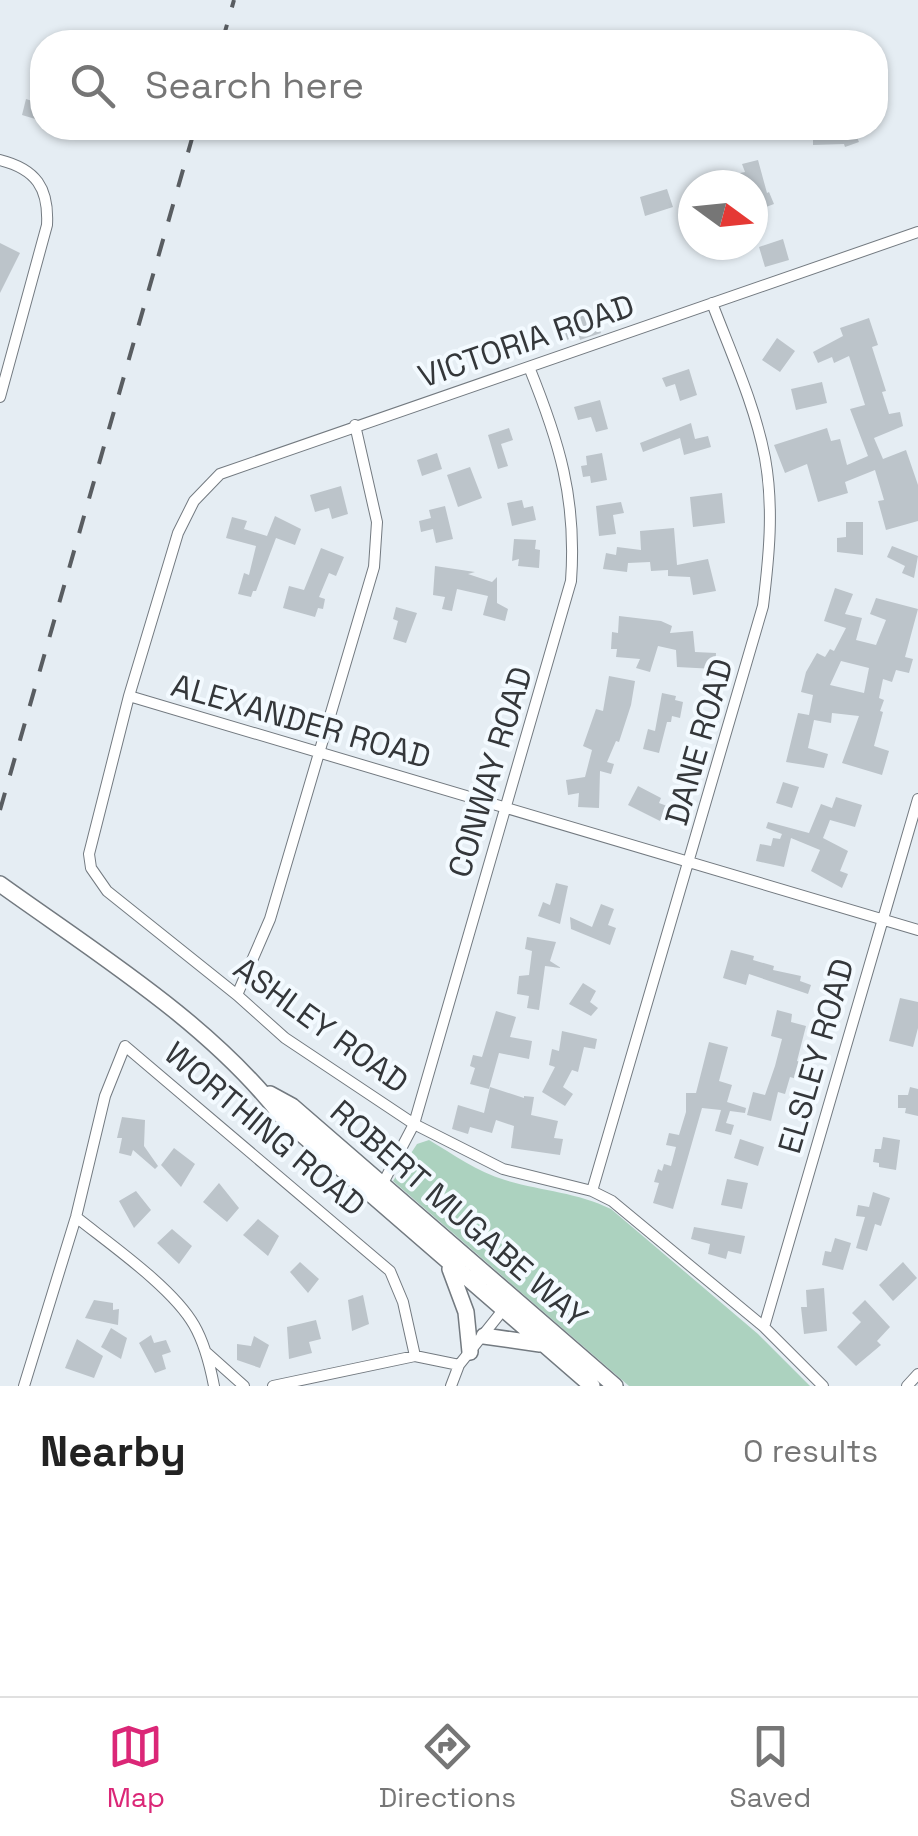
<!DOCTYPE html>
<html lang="en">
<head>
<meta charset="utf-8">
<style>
	body { margin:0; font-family:"Space Grotesk",sans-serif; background:#f6f6f6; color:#222 }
	.compass { position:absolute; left:678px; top:170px; width:90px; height:90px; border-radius:50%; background:#fff; box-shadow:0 2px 8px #0004; rotate:105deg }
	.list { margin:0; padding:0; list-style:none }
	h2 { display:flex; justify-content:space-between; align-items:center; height:130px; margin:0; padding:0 40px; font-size:42px }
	h2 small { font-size:32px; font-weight:400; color:#767676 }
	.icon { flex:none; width:55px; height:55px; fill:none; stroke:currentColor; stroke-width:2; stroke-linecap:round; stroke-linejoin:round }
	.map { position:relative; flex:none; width:918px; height:1386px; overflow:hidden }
	.search { position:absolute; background:#fff; box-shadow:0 2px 8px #0004; left:30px; right:30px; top:30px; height:110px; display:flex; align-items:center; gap:25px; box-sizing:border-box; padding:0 35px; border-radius:40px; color:#767676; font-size:38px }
	.sheet { height:310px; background:#fff }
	nav { display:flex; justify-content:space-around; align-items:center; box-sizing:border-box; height:140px; border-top:2px solid #e0e0e0; background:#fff; font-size:28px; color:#767676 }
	nav a { display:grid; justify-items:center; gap:5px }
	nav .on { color:#db2777 }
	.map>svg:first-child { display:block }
</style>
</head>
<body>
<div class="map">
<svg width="918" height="1386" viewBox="0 0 918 1386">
	<rect width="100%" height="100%" fill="#e5edf3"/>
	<path fill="#acd2bf" d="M429,1140C453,1154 477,1172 505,1180C541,1191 577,1192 611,1209L758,1334L810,1386H629L393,1181L417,1144Z"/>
	<path fill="#bcc4ca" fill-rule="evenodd" d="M26,99L42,104V121L22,115Z
		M853,128L859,142L845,147L844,144L813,145V132L829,131V137Z
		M758,160L767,193L769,192L774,204L761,209L753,185H743L740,173L745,172L742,164Z
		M667,189L673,207L645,216L640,197Z
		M783,239L789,260L765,267L759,247Z
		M0,243L20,253L0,293Z
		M594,310L601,333L580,340L579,336L563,341L557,320Z
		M869,318L878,345L872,347L886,391L882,392L889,414L900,412L903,426L874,438L883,459L906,450L918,485V521L886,530L878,501L884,500L875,470L845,482L848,493L818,502L807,464L785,473L774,445L827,428L831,441L840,439L847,465L868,456L850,409L865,405L849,356L834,363L832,357L818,363L813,352L843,336L840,328Z
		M777,338L795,351L780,372L762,360Z
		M689,369L697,395L680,401L675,384L666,387L662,378Z
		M822,382L827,403L796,410L791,389Z
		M600,400L608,429L596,432L591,417L578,420L574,407Z
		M691,423L695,439L708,436L711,447L684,455L680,438L643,452L640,443Z
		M509,428L513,440L501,444L508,466L498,469L488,435Z
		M437,453L442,469L422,476L417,460Z
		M602,453L607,480L591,483L590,476L583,477L581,466L587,465L586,456Z
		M470,467L482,498L458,507L447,475Z
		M341,486L348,514L332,519L329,508L315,512L310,495Z
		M722,493L725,523L693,527L690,497Z
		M522,500L524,508L533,506L536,520L512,526L507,503Z
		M621,502L624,513L613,515L616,534L599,536L596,506Z
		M445,506L453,539L436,543L433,529L421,532L419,521L431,518L429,510Z
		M275,516L301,529L295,545L276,538L256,591H253L251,597L238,594L244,573L249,575L256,546L226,538L232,517L247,521L244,529L267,536Z
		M846,522H863V555L837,552V538L846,537Z
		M674,528L677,565L708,559L716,591L693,595L690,577L668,576V570L651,571L650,562L628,563L627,572L603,569L606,553L616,555L617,547L641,550L640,531Z
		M514,539L536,540L535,549L540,550L539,568L518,566L519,559L512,561Z
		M892,546L918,556L914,578L902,573L905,566L887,557Z
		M321,548L344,557L336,576L329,573L319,597L325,599L323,609L318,608L315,617L283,608L289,586L304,590Z
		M435,566L475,572L468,574L492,582L497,577V603L508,609L505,621L483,615L488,596L457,589L452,611L442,609L445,597L433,595Z
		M835,588L853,594L845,614L862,618L856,640L876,645L886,620L870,614L876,598L918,609L905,657L913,659L909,673L896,670L892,682L883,679L879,698L884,700L880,711L883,712L874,746L889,751L882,775L842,763L859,716L832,713L831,723L814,720L808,748L828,754L824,768L786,762L798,713L809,715L813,695L801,692L806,672L817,653L825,657L830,649L834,651L846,628L824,621ZM841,661L869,668L864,693L830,685Z
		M396,607L417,613L406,643L393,639L398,621L393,619Z
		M619,616L661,621L672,626L670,633L693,631L695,652L716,653L715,669L677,667L676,650L658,646L650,672L636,668L640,659L616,657L617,649H611L612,632L618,633Z
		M609,676L635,681L631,705L619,742L616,741L607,762L614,764L611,774L600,771L599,808L578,807L579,793L568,795L566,780L585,777L592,750L583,746L596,709L603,711Z
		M662,693L676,696L675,700L683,702L680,718L672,716L671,722H667L659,753L643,749L648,729L655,731Z
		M783,782L799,787L792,808L776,803Z
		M638,786L661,798L659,803L667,806L660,821L628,805Z
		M836,797L862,805L855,827L830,820L823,838L848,851L840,871L848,874L842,888L811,871L820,850L791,838L784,867L756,861L760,844L771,846L773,838L780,839L782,834L766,828L768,822L809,833L821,804L832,808Z
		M556,883L568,886L560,924L538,916L543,902L550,905Z
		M601,904L614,909L608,925L616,928L610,945L571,929L570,917L592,927Z
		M527,937L556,942L550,961L561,968L545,966L539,1010L527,1008L529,996L517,994L519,976L529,975L532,951L525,949Z
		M731,950L754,956L753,960L774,966L773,970L801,976L800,981L811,985L808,994L749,974L746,985L723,978Z
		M583,983L596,991L590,1002L598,1008L591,1016L569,1004Z
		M900,998L918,1002V1028L913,1047L889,1041Z
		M777,1010L792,1014L791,1022L806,1026L797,1061L802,1062L797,1079L790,1077L785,1094L778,1092L771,1121L747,1115L753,1092L765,1095L775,1066L782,1039L771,1036Z
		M496,1011L516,1017L510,1037L532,1041L529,1059L499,1053L489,1089L470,1084L475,1068L470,1066L473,1055L482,1057Z
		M562,1031L597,1039L595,1049L584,1047L578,1072L572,1070L563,1087L573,1094L565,1106L542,1092L555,1067L549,1065L552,1049L559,1051Z
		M709,1042L728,1047L719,1081L732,1085L727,1102L746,1108L745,1113L730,1111L726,1123L734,1125L731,1135L715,1131L721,1110L702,1108L673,1209L653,1203L659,1183L654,1182L658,1169L662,1171L664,1164L671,1166L676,1147L666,1145L669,1133L679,1135L686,1112V1093H696Z
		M490,1087L524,1098V1096L534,1097L531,1115L558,1121L554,1138L563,1139L560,1155L511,1148L514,1126L496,1120L492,1133L470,1127L468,1134L452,1129L458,1105L484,1113Z
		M910,1087L918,1089V1116L905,1113L906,1108H898V1095H908Z
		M122,1117L145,1120L144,1146L158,1166L155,1169L133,1150L131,1156L119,1153L122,1138H117Z
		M883,1137L900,1140L896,1170L879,1167V1163L873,1162L875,1149H881Z
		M740,1139L764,1147L758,1166L734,1158Z
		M174,1148L195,1164L181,1187L161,1165Z
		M727,1179L748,1183L742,1209L721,1205Z
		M219,1183L239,1208L227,1222L203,1202Z
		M136,1191L151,1210L134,1228L119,1201Z
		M873,1192L890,1198L881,1226L875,1224L867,1251L856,1248L865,1217L856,1216L858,1205L869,1207Z
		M258,1219L279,1236L268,1256L243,1235Z
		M694,1227L745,1236L741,1254L728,1251L726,1259L708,1254L710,1244L691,1239Z
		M172,1229L192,1246L179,1264L157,1243Z
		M835,1238L851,1243L843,1270L822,1265L825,1251L831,1252Z
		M300,1262L319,1279L308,1293L290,1272Z
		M903,1262L917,1278L893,1301L879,1285Z
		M824,1288L827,1331L804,1334L801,1307H807L806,1290Z
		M363,1295L369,1324L352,1331L348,1300Z
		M94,1300L113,1303V1310L119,1309L118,1325L85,1318Z
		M865,1300L890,1327L877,1341L881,1345L856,1366L837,1347L861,1322L852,1313Z
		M316,1320L321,1339L309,1342L312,1353L289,1359L287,1327Z
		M111,1328L127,1338L121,1359L101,1347Z
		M151,1335L154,1343L166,1340L171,1352L162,1355L166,1369L155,1373L139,1343Z
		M254,1336L269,1345L260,1368L237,1360V1344L251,1346Z
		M77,1339L103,1356L94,1378L65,1368Z"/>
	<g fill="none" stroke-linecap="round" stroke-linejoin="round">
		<g stroke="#737a80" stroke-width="12">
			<path id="minor" d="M0,160C36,169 49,188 47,225L0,397
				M129,696L918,930
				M237,995L270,919L374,567L377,522L355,425
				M382,1185L414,1124L571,581C577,499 559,441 529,367
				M592,1191L763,606C769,557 774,508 765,458C755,405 731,353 712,303
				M76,1217C111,1245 173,1288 194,1325C205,1344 210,1365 214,1386
				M764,1327L918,799
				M207,1353L244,1386
				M24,1386L76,1217L105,1096L125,1046L390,1271L403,1302L415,1356
				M273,1386L415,1356L459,1365
				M451,1386L459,1365L503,1310
				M823,1386L764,1327L612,1201L592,1191L503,1169L414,1124L285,1038L237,995L107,891L91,868L89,854L129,696L178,533L194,501L220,474L918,232
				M907,1386L918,1374"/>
		</g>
		<g stroke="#737a80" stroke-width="18">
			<path id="secondary" d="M0,884C96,953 211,1024 283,1118L592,1386
				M270,1094L292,1106L615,1386
				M450,1269L466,1312L470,1352
				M484,1336L540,1344"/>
		</g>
		<use href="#minor" stroke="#fff" stroke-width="10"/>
		<use href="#secondary" stroke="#fff" stroke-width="15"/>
		<path stroke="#595d61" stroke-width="4" stroke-dasharray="18 18" stroke-linecap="butt" d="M222,42L234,0
			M0,810L195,128"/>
	</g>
	<g text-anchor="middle" stroke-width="8" stroke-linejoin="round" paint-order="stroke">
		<g font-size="32" fill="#34373a" stroke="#f3faff">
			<text transform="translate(526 341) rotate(-19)" y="11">VICTORIA ROAD</text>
			<text transform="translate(301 721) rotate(16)" y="11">ALEXANDER ROAD</text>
			<text transform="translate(699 742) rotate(-74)" y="11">DANE ROAD</text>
			<text transform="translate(490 772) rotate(-73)" y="11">CONWAY ROAD</text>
			<text transform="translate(321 1025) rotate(36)" y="11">ASHLEY ROAD</text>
			<text transform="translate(816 1056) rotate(-74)" y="11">ELSLEY ROAD</text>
			<text transform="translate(265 1129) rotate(40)" y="11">WORTHING ROAD</text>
			<text transform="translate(459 1214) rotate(41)" y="11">ROBERT MUGABE WAY</text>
		</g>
	</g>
</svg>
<svg class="compass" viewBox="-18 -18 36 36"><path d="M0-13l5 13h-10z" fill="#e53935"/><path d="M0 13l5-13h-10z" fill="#767676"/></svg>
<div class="search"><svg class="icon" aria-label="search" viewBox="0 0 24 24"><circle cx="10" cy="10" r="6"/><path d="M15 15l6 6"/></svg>Search here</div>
</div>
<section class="sheet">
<h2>Nearby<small>0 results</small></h2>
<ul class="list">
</ul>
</section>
<nav>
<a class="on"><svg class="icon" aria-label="map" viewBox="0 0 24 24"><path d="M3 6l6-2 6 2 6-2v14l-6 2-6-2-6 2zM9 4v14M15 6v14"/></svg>Map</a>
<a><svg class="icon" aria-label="directions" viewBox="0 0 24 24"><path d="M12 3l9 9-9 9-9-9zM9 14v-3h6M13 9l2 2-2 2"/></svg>Directions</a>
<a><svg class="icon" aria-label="saved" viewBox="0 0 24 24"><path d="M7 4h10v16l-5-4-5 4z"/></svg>Saved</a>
</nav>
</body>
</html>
